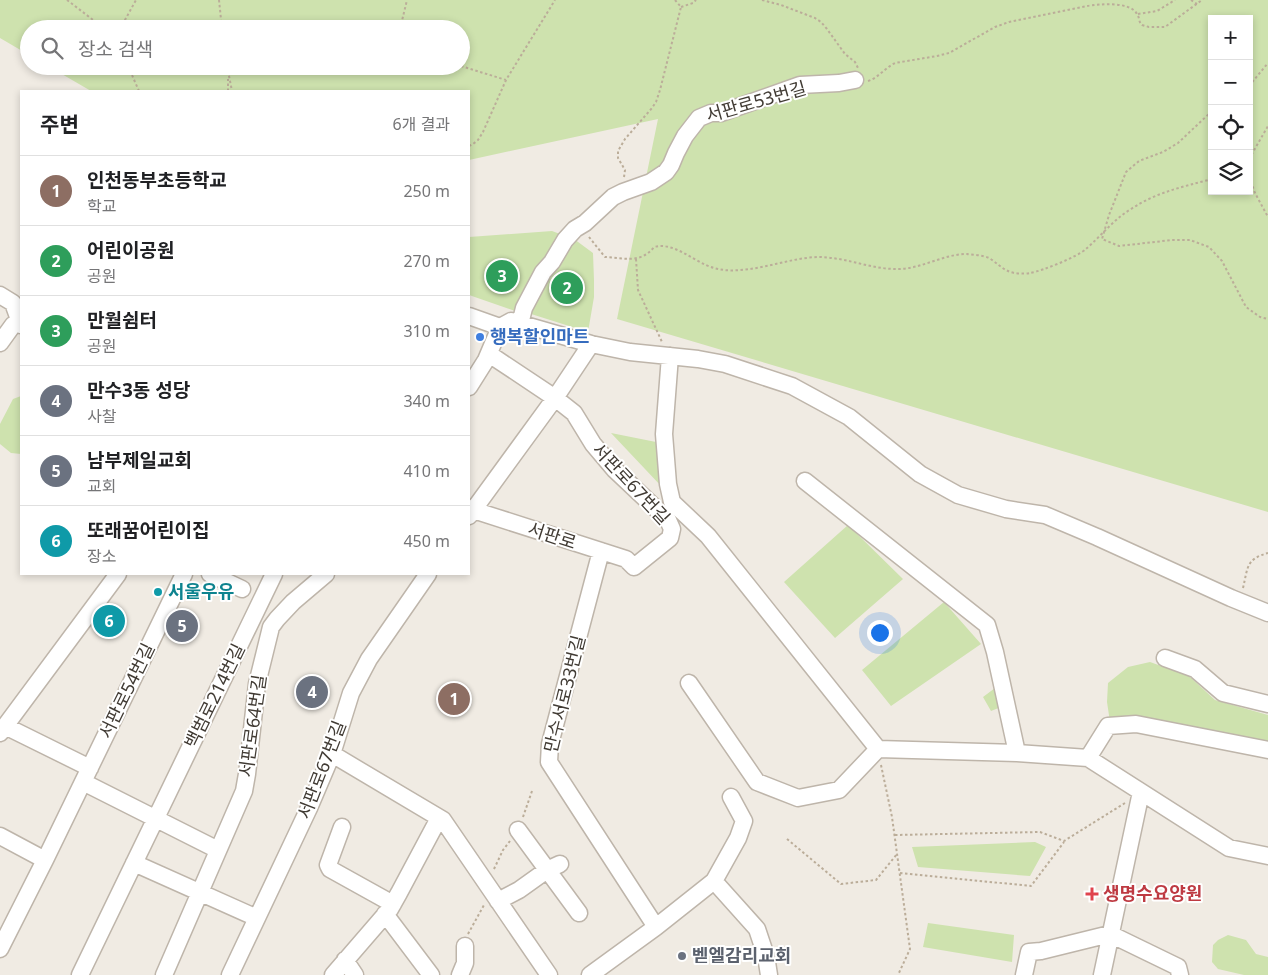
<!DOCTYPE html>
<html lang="ko">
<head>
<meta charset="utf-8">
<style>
	body { margin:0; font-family:"Noto Sans","Noto Sans KR",sans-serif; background:#f6f6f6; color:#202124 }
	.controls { position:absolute; right:15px; top:15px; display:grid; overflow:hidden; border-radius:0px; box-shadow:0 2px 8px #0003 }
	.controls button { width:45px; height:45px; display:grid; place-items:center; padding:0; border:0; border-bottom:1px solid #e0e0e0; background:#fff; color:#202124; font:25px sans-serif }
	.you { position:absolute; left:879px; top:632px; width:18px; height:18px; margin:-12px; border:4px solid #fff; border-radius:50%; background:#1a73e8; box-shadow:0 0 0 8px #1a73e833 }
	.badge { display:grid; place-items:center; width:32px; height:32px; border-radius:50%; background:#0f766e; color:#fff; font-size:16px; font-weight:700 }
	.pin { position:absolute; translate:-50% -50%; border:2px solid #fff; box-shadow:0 1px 5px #0006 }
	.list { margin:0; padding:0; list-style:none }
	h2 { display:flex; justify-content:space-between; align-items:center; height:65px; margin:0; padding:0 20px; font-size:21px }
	h2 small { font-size:16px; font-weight:400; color:#757577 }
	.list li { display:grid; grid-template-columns:32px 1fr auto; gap:15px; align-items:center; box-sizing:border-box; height:70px; padding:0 20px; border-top:1px solid #e0e0e0 }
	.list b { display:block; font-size:19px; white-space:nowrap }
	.list p { margin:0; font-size:16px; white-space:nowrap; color:#757577 }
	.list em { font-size:16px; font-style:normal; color:#757577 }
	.icon { flex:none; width:28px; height:28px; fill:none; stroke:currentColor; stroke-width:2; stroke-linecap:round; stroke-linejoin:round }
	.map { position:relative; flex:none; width:1268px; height:975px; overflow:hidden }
	.search { position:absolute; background:#fff; box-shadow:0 2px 8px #0003; left:20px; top:20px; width:450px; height:55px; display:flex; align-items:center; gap:12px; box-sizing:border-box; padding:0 18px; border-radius:28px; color:#757577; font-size:19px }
	.panel { position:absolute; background:#fff; box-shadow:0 2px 8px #0003; left:20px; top:90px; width:450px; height:485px; border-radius:0px }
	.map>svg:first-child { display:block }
</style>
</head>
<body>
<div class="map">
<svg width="1268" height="975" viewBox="0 0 1268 975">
	<rect width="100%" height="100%" fill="#f0ebe3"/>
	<path fill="#cee2ae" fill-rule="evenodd" d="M0,0H1268V512L617,319L658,119L469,160V91H91L48,66H461V29H29V55L0,38ZM1212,19H1249V191H1212Z
		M552,231L560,234L518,312L469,295V237Z
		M574,239L593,253L594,280V297L588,332L528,313L547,277Z
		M21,396V454L11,453L0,444V424L13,399Z
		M611,433L661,443L662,487Z
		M848,525L903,579L835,638L784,582Z
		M944,602L981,644L891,706L862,670Z
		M1150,662L1189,676L1215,700L1268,715V748L1110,722L1107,702L1108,683L1128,667Z
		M995,688L1006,705L991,711L983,697Z
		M1035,842L1046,847L1030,876L918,867L912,847Z
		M928,923L1014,935L1012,962L923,947Z
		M1228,935L1246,940L1256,954L1268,957V975H1244L1218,969L1212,962L1213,945L1218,940Z"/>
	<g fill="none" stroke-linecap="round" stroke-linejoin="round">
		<g stroke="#beb5aa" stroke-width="19">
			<path id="minor" d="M0,295L13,303L21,325
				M469,316L500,327L511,321L591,344L630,352L698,359L725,364L792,386L849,417L920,474L958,495L1006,509L1045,515L1097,537L1231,598L1268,613
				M520,324L524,308L543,272L552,262L565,240L575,229L585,223L613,197L623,192L651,182L666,172L671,165L676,153L685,136L699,118L711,113H721L800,85L839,83L855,80
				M0,343L13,325L17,323L21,325
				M670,356L664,434L668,484L672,502L708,536L878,749L1017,753L1088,758L1229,848L1268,856
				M469,387L486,360L500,327
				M805,481L987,625L995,652L1017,753
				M469,508L473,510L626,559L634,567L670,538L672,529L668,520L615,470L593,444L574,413L555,398L489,354
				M469,516L555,398L591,344
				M601,551L550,744L549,762L656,927
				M210,574L242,589
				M1165,658L1195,669L1223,693L1268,704
				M689,683L757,782L798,798L839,790L878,749
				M5,726L90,768
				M0,733L118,574
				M332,754L443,820L549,975
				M1088,758L1108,726L1136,724L1268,750
				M83,782L218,850
				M342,827L328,865L330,869L393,904
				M518,830L579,913
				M0,836L45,860
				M134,863L257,918
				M714,881L757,929L766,956L769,975
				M498,901L519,890L547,870L560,864
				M385,914L431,975
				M0,949L45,860L184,574
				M345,960L355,975
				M80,975L274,574
				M164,975L244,791L247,774L257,684L271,627L277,619L293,602L326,574
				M230,975L309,808L332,754L351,693L369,659L428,574
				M333,975L390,909L399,893L439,818
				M460,975L465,963V946
				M590,975L656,927L714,881L738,838L744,821L731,797
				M1024,975L1029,952L1041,951L1110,934L1178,967L1180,975
				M1102,975L1141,792"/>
		</g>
		<path stroke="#bbad99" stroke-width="2" stroke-dasharray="2.5 2.5" stroke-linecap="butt" d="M67,0L105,29
			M219,0L222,29
			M675,0L681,7
			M762,0L781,5L815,18L821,22L827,29L845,54L855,62L858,68
			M1191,0L1197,4
			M681,7L693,3L696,0
			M1138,14L1157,11L1175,0
			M120,29L136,0
			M400,29L407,0
			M128,66L139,91
			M227,66L232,91
			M461,66L506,80
			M868,81C878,78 885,68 895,63L937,56L949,53L995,27L1009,22L1087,6C1099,4 1130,1 1137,14C1140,18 1138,21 1142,25L1149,27H1165L1202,0
			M1249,86L1268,63
			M228,91V79
			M1212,111L1178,143L1163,152L1139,161L1126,172L1109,215L1102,239L1119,246L1172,240H1190L1209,247L1222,261L1246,307L1260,317L1268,319
			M469,146L473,144L478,140L483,132L506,80L555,0
			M1249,159L1268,126
			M624,177L625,170L618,158V151L625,139L652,108L656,102L660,90L681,7
			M1249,177L1255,193L1268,217
			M589,237L605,257C623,258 641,264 654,247C672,242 690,258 706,265C712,268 718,269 724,270C755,273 787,258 818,257C846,257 872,270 900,269C923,268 944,254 967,254C973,255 983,255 989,258C996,262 1001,268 1008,271C1014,274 1024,274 1030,273C1042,271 1077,257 1086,249C1101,236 1113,220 1131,209C1157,192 1182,187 1212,179
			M636,259L638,290L662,342
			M1243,588C1248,567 1246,559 1268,553
			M881,765L892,817L910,949L898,975
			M523,817L532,791
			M895,835L1040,832L1064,841L1125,803
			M787,839L841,884L876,880L897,854
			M494,869L503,850L510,841
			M900,873L1031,886L1064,842
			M468,934L484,905"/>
		<use href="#minor" stroke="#fff" stroke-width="16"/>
	</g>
	<circle fill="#3f7fe0" stroke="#fff" stroke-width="2" cx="480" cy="337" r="5"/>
	<circle fill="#0f9aa8" stroke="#fff" stroke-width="2" cx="158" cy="592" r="5"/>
	<path fill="#e0444e" stroke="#fff" stroke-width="2" d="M1089.5 886.5h5v5h5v5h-5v5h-5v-5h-5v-5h5z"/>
	<circle fill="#6b7280" stroke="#fff" stroke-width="2" cx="682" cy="956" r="5"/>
	<g text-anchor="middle" stroke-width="4" stroke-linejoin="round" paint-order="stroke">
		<g font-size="18" fill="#413b34" stroke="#fff">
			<text transform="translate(756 102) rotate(-16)" y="6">서판로53번길</text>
			<text transform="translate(631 484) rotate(47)" y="6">서판로67번길</text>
			<text transform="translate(552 536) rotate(18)" y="6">서판로</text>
			<text transform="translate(127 691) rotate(-64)" y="6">서판로54번길</text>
			<text transform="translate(565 694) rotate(-76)" y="6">만수서로33번길</text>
			<text transform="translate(215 696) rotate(-64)" y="6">백범로214번길</text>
			<text transform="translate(253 726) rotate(-82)" y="6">서판로64번길</text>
			<text transform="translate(322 770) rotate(-69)" y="6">서판로67번길</text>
		</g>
		<g font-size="18" font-weight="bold" fill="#366cbe" stroke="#fff" text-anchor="start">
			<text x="490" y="343">행복할인마트</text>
		</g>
		<g font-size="18" font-weight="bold" fill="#0d838f" stroke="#fff" text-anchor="start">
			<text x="168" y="598">서울우유</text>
		</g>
		<g font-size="18" font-weight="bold" fill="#be3a42" stroke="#fff" text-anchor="start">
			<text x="1103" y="900">생명수요양원</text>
		</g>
		<g font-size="18" font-weight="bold" fill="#5b616d" stroke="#fff" text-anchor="start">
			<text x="692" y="962">벧엘감리교회</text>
		</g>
	</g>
</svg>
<div class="controls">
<button>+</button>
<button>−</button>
<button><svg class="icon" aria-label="locate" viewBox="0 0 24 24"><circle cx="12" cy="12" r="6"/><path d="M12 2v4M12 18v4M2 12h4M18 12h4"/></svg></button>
<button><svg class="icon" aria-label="layers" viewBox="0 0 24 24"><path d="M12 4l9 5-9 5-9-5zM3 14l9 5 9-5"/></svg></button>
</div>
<div class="you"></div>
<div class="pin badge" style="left:454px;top:699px;background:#8d6e63">1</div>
<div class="pin badge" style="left:567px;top:288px;background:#2e9e5b">2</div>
<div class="pin badge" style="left:502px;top:276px;background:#2e9e5b">3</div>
<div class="pin badge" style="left:312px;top:692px;background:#6b7280">4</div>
<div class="pin badge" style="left:182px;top:626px;background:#6b7280">5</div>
<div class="pin badge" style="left:109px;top:621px;background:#0f9aa8">6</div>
<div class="search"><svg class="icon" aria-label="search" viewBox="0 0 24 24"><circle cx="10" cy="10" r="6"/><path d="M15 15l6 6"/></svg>장소 검색</div>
<section class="panel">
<h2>주변<small>6개 결과</small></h2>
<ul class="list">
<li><span class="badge" style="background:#8d6e63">1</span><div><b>인천동부초등학교</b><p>학교</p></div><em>250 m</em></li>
<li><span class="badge" style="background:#2e9e5b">2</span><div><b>어린이공원</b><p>공원</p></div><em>270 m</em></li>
<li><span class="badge" style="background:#2e9e5b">3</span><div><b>만월쉼터</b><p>공원</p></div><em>310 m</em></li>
<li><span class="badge" style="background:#6b7280">4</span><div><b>만수3동 성당</b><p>사찰</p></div><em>340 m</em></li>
<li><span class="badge" style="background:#6b7280">5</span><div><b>남부제일교회</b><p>교회</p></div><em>410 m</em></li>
<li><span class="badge" style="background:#0f9aa8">6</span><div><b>또래꿈어린이집</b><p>장소</p></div><em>450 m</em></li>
</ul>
</section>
</div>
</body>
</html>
